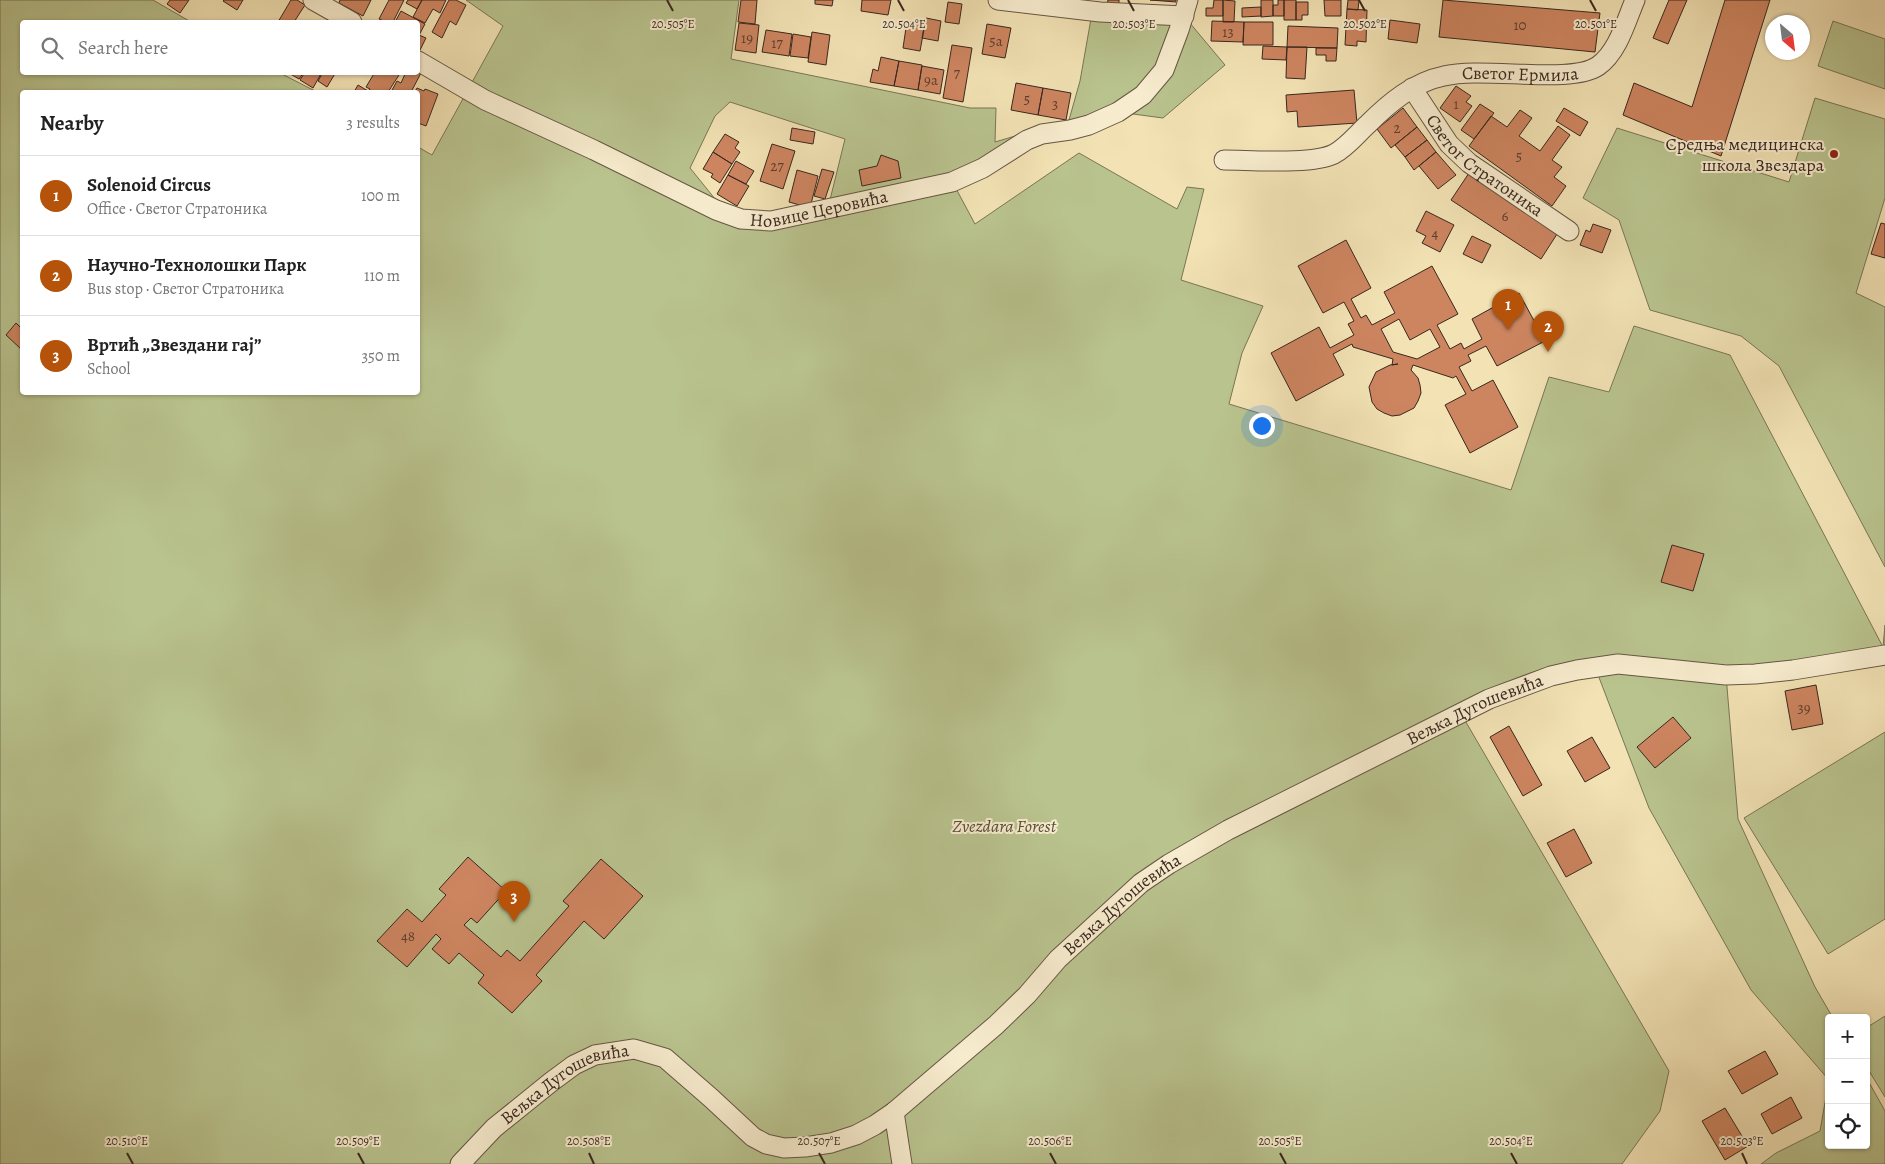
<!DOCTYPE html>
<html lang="en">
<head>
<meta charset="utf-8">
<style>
	body { margin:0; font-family:Alegreya,serif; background:#f6f6f6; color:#222 }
	.controls { position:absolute; right:15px; bottom:15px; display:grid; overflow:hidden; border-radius:5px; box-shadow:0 1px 4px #0004 }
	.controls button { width:45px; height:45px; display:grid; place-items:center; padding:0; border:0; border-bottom:1px solid #e0e0e0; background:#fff; color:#222; font:25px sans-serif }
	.compass { position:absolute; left:1765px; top:15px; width:45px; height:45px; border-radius:50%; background:#fff; box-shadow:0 1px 4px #0004; rotate:152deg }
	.you { position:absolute; left:1261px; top:425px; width:18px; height:18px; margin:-12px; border:4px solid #fff; border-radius:50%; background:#1a73e8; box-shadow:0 0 0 8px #1a73e833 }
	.badge { display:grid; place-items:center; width:32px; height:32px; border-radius:50%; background:#b45309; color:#fff; font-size:16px; font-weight:700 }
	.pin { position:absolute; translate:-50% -41px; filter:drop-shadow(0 1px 2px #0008) }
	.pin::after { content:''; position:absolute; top:26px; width:18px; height:15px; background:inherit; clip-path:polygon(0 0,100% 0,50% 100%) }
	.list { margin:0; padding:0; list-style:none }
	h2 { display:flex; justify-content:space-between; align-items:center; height:65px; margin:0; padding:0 20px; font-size:21px }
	h2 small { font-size:16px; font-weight:400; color:#767676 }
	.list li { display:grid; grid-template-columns:32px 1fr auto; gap:15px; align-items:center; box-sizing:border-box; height:80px; padding:0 20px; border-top:1px solid #e0e0e0 }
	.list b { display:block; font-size:19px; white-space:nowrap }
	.list p { margin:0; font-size:16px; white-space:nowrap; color:#767676 }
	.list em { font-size:16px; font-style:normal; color:#767676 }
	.icon { flex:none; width:28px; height:28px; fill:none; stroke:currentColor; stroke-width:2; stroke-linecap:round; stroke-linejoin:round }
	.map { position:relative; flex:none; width:1885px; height:1164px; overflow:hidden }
	.search { position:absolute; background:#fff; box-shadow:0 1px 4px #0004; left:20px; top:20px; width:400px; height:55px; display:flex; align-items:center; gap:12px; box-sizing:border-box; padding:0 18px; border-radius:5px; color:#767676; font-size:19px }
	.panel { position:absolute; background:#fff; box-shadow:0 1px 4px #0004; left:20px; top:90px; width:400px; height:305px; border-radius:5px }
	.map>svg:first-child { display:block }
</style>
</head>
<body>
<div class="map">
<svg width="1885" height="1164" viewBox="0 0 1885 1164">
	<rect width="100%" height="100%" fill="#f2e2b4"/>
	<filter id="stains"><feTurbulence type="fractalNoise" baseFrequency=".004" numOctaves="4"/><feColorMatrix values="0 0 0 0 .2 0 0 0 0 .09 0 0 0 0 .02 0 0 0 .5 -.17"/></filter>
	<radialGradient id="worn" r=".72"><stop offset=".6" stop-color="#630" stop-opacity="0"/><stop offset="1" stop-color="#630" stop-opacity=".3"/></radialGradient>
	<path fill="#b9c38e" stroke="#797556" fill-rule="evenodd" d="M0,0H153L191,22H22V72L280,73L317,92H22V392H418V147L432,155L503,26L466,0H739L731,59L970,108H996L995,142L1069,120L1080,81L1092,13L1184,16L1225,65L1163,118L1118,112L1031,138L953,183L975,224L1079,153L1177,209L1187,187L1204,189L1181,280L1263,306L1242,353L1229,404L1511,490L1549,377L1609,392L1634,326L1730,355L1883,647L1885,625V653L1726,675L1738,819L1815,987L1833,1018H1829V1145H1866V1077L1885,1111V1164H1761L1776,1153L1820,1131L1829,1080L1751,990L1649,808L1595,667L1463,717L1669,1071L1660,1111L1622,1164H0ZM730,102L845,139L828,208L728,215L690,168L715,116Z
		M1833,21L1885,39V89L1818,66Z
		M1815,98L1885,119V198L1856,293L1885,307V567L1779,366L1741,336L1650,310L1619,220L1583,198L1617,128L1789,182Z
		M1885,732V919L1828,954L1744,818Z
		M1885,1016V1097L1866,1066V1028Z"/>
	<path fill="#cd8560" stroke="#39271f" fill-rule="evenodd" d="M170,0H189L180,13L167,4Z
		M224,0H243L237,10L223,1Z
		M291,0H297L305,5L294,22H278Z
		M340,0H371L363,16L339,3Z
		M389,0H404L393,22H386L379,19Z
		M408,0H422L417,9L406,3Z
		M422,0H446L440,13L433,9L425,23L413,17Z
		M449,0H456L466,5L456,25L450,21L442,38L432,32Z
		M741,0H757L755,24L738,22Z
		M815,0H833L832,6L815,4Z
		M862,0H891L888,15L861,11Z
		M1108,0H1119V6L1107,5Z
		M1150,0H1176V2Z
		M1214,0H1223V16H1206V8H1213Z
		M1223,0L1235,1L1234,22H1223Z
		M1261,0H1273V16L1261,17Z
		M1278,0H1284V16H1273V5H1278Z
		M1284,0H1296V20H1284Z
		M1324,0H1341V16H1325Z
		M1348,0H1359L1358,10L1347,9Z
		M1443,0L1600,13L1595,52L1439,37Z
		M1669,0H1687L1668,44L1653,38Z
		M1725,0H1770L1721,156L1623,115L1634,83L1692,107Z
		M948,2L962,4L959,24L945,22Z
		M1296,2H1308V15H1302V20H1296Z
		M1261,7V16L1242,17V8Z
		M1347,9L1367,10L1366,42L1357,41V46L1345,45Z
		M401,11L425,24L419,35L426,38L420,50L418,49V22H395Z
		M926,18L941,21L938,41L922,38Z
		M1390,20L1420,24L1417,43L1388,39Z
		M907,21L925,24L920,51L903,48Z
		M1212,21L1244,22L1243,42L1211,41Z
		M1244,22H1273V45H1243Z
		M739,23L759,25L756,53L735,50Z
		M987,24L1011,28L1005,58L982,54Z
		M1288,26L1338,28L1337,48L1287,47Z
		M766,30L792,34L789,56L762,52Z
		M812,32L830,35L826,65L808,62Z
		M793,34L811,37L808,58L790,56Z
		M952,45L972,48L963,102L943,98Z
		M1263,46L1287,47L1286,60L1262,59Z
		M1287,47H1307L1305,79L1286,78Z
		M1316,48H1337L1336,61H1326V55H1316Z
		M881,57L899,61L894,86L870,82L873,69L878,71Z
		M899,61L922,65L918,90L894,86Z
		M922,66L944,70L940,94L918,90Z
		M287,72H304L299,79Z
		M305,72H322L313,88L300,80Z
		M323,72H336L327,87L318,81Z
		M375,72H396L399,75L388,92H368L370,89L366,87Z
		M406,72H418L421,73L411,92H391L397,81L401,83Z
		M1016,83L1043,88L1038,115L1011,110Z
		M358,85L368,91V92H354Z
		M1456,86L1471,96L1466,102L1472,106L1460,122L1440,108Z
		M417,88L424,91L425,89L438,94L426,126L418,123V92H415Z
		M1043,88L1071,93L1066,120L1038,115Z
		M1354,90L1357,123L1298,127L1297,111L1287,112L1286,95Z
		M1480,104L1494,113L1474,139L1461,130Z
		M1403,108L1417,127L1391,148L1377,129Z
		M1564,108L1588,122L1580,136L1556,121Z
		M1520,110L1532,118L1519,136L1540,151L1558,126L1570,135L1552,160L1562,167L1554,177L1566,186L1552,206L1469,146L1491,116L1507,127Z
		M1417,127L1427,140L1405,157L1395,145Z
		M792,128L815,132L813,144L790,140Z
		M725,134L739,142L735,148L740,152L732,164L713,152Z
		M1427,140L1436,152L1414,170L1405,157Z
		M772,144L795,151L783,189L760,181Z
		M713,152L732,164L720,183L711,177L713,174L703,169Z
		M1436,152L1456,175L1438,189L1419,166Z
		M881,155L898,161L901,178L862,186L859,170L877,166Z
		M736,161L754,171L746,184L728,175Z
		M822,169L834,172L825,199L814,196Z
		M797,170L818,176L810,208L789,202Z
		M1469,173L1559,231L1541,259L1451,200Z
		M728,175L749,186L737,206L717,194Z
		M1426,211L1454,225L1440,252L1422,243L1426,236L1416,231Z
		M1881,223L1885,224V258L1871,254Z
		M1593,224L1611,230L1602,253L1580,245L1586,230L1590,232Z
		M1472,236L1491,245L1482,263L1463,254Z
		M1346,240L1371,288L1351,299L1361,318L1366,315L1372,325L1395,313L1384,292L1432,266L1458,314L1437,325L1450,349L1461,343L1464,349L1482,339L1472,319L1519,293L1545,341L1497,366L1486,346L1468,355L1471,361L1459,367L1472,391L1493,380L1518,427L1470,453L1445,405L1466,394L1456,376L1453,378L1413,365L1411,370L1418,378L1420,385L1421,393L1418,401L1414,408L1400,415L1392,416L1384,413L1377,409L1372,402L1369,387L1376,372L1390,365L1398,364L1392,365L1393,359L1353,347L1352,344L1333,354L1344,375L1296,401L1271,353L1319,327L1330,348L1354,335L1348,324L1354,321L1344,302L1323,313L1298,266ZM1399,319L1410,340L1430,329L1440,347L1417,359L1393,352L1381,329Z
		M16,323L22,329V350L6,335Z
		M1672,545L1704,554L1693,591L1661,582Z
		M1816,685L1823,724L1792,730L1785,691Z
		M1673,717L1691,738L1655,768L1637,747Z
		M1509,726L1542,785L1523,796L1490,737Z
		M1592,737L1610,768L1585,782L1567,751Z
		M1574,829L1592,863L1566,877L1547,843Z
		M468,857L506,891L477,923L471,918L464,925L501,957L507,950L520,961L569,906L563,901L601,859L643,896L604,939L584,921L536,975L542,981L512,1013L478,983L484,975L459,953L449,964L432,949L441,939L436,934L407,967L377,941L407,909L422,922L446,895L439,889Z
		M1765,1051L1778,1074L1742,1094L1728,1071Z
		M1791,1097L1802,1118L1772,1134L1761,1114Z
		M1725,1108L1748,1146L1725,1160L1702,1121Z"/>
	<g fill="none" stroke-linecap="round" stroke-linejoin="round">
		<g stroke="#675644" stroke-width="21">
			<g id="minor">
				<path d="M313,0L352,22"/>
				<path d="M998,0L1100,12L1184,16"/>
				<path id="s1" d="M418,61L485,100L594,150L716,210L741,219L771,221L952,182L983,168L1027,140L1042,134L1070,130L1089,125L1118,112L1143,95L1164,70L1179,30L1188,0"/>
				<path id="s2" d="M1412,88L1449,144L1469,163L1569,231"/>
				<path id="s3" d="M1224,160C1251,160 1312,165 1334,154C1347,147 1357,134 1368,124C1389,103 1414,82 1444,76C1483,66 1570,85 1598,66C1618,52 1626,21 1635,0"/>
				<path d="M894,1112L902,1164"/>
				<path id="s4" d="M460,1164L494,1128L551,1082L574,1065L595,1055L634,1049L665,1058L711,1098L753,1137L766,1144L784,1148L805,1147L831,1143L856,1135L875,1125L894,1112L996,1025L1027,995L1058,959L1141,883L1169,864L1228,830L1489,699L1551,676L1577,670L1618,664L1726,675L1755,674L1793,670L1885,655"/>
			</g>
		</g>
		<use href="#minor" stroke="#f7ecce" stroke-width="19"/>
	</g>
	<path fill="none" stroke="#39271f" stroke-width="2" d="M667,0L673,11M898,0L904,11M1128,0L1134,11M1359,0L1365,11M1590,0L1596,11M127,1153L133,1164M358,1153L364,1164M589,1153L594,1164M819,1153L825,1164M1050,1153L1056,1164M1280,1153L1286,1164M1511,1153L1517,1164M1742,1153L1747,1164"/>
	<circle fill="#8f2418" stroke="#f7ecce" stroke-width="2" cx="1834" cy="154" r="5"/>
	<g text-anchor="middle" stroke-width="4" stroke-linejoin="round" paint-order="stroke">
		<g font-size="15" fill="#5e3e2f">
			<text x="1520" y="30">10</text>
			<text x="1228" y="37">13</text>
			<text x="747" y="43">19</text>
			<text x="996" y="46">5a</text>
			<text x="777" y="48">17</text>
			<text x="957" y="78">7</text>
			<text x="931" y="85">9a</text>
			<text x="1027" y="104">5</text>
			<text x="1055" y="109">3</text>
			<text x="1456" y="109">1</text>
			<text x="1397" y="133">2</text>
			<text x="1519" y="161">5</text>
			<text x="777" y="171">27</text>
			<text x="1505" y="221">6</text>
			<text x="1435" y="238">4</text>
			<text x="1804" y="713">39</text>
			<text x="408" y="941">48</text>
		</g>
		<g font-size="18" fill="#39271f" stroke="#f7ecce">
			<text dy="6" stroke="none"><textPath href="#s3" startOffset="324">Светог Ермила</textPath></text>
			<text dy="6" stroke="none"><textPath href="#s2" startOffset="108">Светог Стратоника</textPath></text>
			<text dy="6" stroke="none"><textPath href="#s1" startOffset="439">Новице Церовића</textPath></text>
			<text dy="6" stroke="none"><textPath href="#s4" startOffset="1230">Вељка Дугошевића</textPath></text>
			<text dy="6" stroke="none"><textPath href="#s4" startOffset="825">Вељка Дугошевића</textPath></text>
			<text dy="6" stroke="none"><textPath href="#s4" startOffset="135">Вељка Дугошевића</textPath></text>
		</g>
		<g font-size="18" fill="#39271f" stroke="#f7ecce" text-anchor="end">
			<text x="1824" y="150">Средња медицинска<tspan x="1824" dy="21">школа Звездара</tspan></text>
		</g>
		<g font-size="18" font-style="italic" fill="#594e3b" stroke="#f7ecce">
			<text x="1004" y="832">Zvezdara Forest</text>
		</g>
	</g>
	<g font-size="12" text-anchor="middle" fill="#39271f" stroke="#f7ecce" stroke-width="4" stroke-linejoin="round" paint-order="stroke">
		<text x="673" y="28">20.505°E</text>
		<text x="904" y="28">20.504°E</text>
		<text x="1134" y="28">20.503°E</text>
		<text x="1365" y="28">20.502°E</text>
		<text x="1596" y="28">20.501°E</text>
		<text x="127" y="1145">20.510°E</text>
		<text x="358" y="1145">20.509°E</text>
		<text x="589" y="1145">20.508°E</text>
		<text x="819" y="1145">20.507°E</text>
		<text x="1050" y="1145">20.506°E</text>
		<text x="1280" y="1145">20.505°E</text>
		<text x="1511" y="1145">20.504°E</text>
		<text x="1742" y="1145">20.503°E</text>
	</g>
	<rect width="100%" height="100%" filter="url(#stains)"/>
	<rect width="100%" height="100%" fill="url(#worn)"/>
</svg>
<div class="controls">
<button>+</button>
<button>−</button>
<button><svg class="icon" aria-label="locate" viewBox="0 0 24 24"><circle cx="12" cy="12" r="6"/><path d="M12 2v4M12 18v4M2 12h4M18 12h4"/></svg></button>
</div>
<svg class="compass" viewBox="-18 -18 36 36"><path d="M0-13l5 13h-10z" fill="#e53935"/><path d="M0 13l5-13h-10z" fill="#767676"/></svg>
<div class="you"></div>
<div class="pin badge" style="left:1508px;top:330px">1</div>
<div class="pin badge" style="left:1548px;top:352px">2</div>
<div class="pin badge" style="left:514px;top:922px">3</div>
<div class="search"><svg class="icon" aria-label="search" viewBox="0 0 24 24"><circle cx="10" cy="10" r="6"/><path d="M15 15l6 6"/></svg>Search here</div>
<section class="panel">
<h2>Nearby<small>3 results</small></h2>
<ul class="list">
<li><span class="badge">1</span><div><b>Solenoid Circus</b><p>Office · Светог Стратоника</p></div><em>100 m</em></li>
<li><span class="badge">2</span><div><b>Научно-Технолошки Парк</b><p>Bus stop · Светог Стратоника</p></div><em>110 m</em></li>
<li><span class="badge">3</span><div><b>Вртић „Звездани гај”</b><p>School</p></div><em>350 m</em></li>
</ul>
</section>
</div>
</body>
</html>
